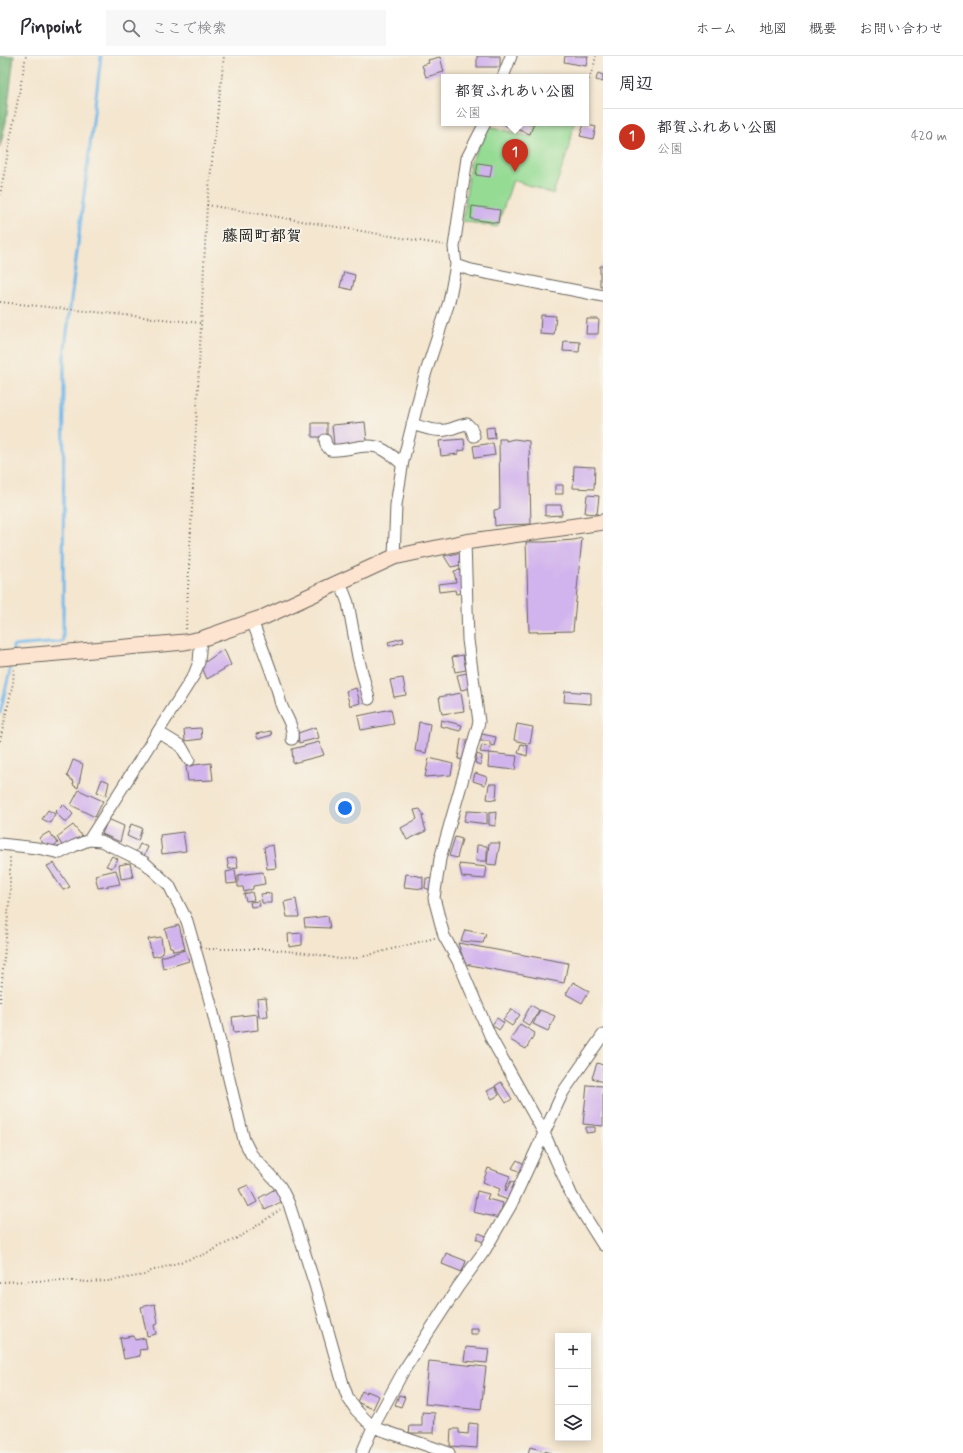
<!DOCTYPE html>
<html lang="ja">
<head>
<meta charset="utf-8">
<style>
	body { margin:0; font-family:Mynerve,"Klee One",sans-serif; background:#f7f7f7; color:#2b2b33 }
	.controls { position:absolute; right:12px; bottom:12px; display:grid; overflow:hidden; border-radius:0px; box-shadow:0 2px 10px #0003 }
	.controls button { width:36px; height:36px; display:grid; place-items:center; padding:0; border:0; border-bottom:1px solid #e1e1e2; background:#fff; color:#2b2b33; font:20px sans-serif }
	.you { position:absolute; left:345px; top:752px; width:14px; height:14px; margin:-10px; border:3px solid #fff; border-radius:50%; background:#1a73e8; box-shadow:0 0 0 6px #1a73e833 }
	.badge { display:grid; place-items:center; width:26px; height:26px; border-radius:50%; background:#c8321e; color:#fff; font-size:13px; font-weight:700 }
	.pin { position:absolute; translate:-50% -33px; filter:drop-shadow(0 1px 2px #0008) }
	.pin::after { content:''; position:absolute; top:21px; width:14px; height:12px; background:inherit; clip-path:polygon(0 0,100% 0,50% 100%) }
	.popup { position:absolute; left:441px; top:18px; width:148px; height:52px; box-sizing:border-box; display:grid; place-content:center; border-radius:0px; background:#fff; filter:drop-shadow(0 1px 3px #0005); font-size:13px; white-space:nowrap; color:#7c7c81 }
	.popup b { font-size:15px; color:#2b2b33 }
	.popup::after { content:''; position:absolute; left:50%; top:100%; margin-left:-8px; border:8px solid transparent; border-top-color:#fff }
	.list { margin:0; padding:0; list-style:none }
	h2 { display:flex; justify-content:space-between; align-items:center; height:52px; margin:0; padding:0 16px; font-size:17px }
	h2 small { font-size:13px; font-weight:400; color:#7c7c81 }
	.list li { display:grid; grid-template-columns:26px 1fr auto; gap:12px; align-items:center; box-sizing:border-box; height:56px; padding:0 16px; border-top:1px solid #e1e1e2 }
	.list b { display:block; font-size:15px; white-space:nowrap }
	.list p { margin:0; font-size:13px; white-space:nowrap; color:#7c7c81 }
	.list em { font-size:13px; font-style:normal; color:#7c7c81 }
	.icon { flex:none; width:22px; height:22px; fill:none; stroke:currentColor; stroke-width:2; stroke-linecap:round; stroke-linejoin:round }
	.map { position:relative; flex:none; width:603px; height:1397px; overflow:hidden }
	header { display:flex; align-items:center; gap:24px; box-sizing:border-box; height:56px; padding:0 20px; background:#fff; border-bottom:1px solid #e1e1e2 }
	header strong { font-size:19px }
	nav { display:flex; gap:22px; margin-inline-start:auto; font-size:14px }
	.search { width:280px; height:36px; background:#f7f7f7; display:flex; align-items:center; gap:10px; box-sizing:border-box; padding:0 14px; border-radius:0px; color:#7c7c81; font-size:15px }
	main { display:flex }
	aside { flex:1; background:#fff }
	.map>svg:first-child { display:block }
</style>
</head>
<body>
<header>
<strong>Pinpoint</strong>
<div class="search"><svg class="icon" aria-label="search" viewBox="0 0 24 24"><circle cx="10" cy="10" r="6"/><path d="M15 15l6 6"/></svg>ここで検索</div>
<nav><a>ホーム</a><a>地図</a><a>概要</a><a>お問い合わせ</a></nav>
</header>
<main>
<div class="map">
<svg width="603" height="1397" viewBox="0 0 603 1397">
	<rect width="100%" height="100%" fill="#f7f3e8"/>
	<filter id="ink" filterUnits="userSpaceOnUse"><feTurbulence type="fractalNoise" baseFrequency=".025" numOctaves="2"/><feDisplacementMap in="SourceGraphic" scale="8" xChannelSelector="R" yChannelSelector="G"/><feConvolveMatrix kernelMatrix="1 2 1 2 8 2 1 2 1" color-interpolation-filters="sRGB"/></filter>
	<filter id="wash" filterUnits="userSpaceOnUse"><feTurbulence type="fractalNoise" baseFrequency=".012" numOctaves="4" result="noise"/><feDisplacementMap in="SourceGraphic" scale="16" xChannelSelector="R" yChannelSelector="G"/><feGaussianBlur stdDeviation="0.9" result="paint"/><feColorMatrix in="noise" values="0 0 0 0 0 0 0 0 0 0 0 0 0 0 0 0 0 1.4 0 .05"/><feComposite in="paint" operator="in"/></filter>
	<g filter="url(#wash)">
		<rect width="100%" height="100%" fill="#f4e6cf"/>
		<path fill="#95db94" stroke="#587c58" d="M536,67H574L569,92L553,138L513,124L497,171L463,165L470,107L489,70L531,81Z"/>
		<path fill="#78bb7e" stroke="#4a6c4d" d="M0,0H14L6,66L0,91Z"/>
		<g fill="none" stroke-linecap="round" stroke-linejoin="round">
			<path stroke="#73b8ea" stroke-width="3" d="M13,597V590L61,586L63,584L64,301L101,0
				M0,657L12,606"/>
		</g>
		<g id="blocks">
			<path fill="#d1b3ed" d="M477,0H500V11H477Z
				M565,0H588L586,10L564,6Z
				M440,1L444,16L426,21L422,9L429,7L428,4Z
				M598,17L603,19V26L596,24Z
				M505,67H534L530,78L505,69Z
				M584,68L596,71L593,83L580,80Z
				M478,107L492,109L490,121L476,119Z
				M472,150L500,154L498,167L471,163Z
				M600,210H603V230H600Z
				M344,216L355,219L352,234L340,231Z
				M541,259L556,260L554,279L540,278Z
				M587,263H599L598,278H586Z
				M564,285L580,286L579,296L563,295Z
				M365,366L367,385L334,389L332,369Z
				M312,367H327V381H312Z
				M494,371L495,382L487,383L486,372Z
				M464,383L465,394L458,395V398L441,400L439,385Z
				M499,383H506V385L514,383L529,385L531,468L500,469L495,470L494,454L500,453Z
				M493,387L495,399L475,402L473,390Z
				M574,410L595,411L594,433L573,432Z
				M555,429H563V438H555Z
				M587,439L599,440L597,458L585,457Z
				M545,449H561L562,459L545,460Z
				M582,482L573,575L529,576L526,486H546L574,484Z
				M459,497L461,509L451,511L444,500Z
				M460,514L463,537L456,538L455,534L439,536L438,528L456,526L454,515Z
				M403,582L404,586L389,590L388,586Z
				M224,593L231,609L207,623L201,609Z
				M463,599L466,614L455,616L452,601Z
				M467,617L471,632L461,634L457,619Z
				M403,622L406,639L394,641L390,624Z
				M356,632L360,647L350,650L346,635Z
				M565,635L591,637V648L564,646Z
				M461,637L464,655L442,658L439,641Z
				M391,653L394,668L361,674L358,660Z
				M441,664L462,669L460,675L440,670Z
				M419,666L430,668L426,697L415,695Z
				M517,668L533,671L530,688L514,684Z
				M316,671L319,682L299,687L298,677Z
				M201,672L202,683L185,685L184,673Z
				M271,675L272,679L258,683L256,678Z
				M482,678L496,681L494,690L490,689V685H480Z
				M461,683L470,685L467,704L458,703Z
				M319,686L324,699L293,707L292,693Z
				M521,688L528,690L527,700L518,697Z
				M482,689L490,691L489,697L480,696Z
				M489,697L517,700L515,714L488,711Z
				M477,698L482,700L481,709L475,707Z
				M429,702L453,708L451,719L425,721Z
				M73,704L83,708L78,732L73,729L74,726L67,720Z
				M211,707L213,724L188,725L186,710Z
				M475,717L487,721L485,729L473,725Z
				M102,723L109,726L106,740L97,736Z
				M489,728H497L496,744L487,743Z
				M79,734L103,745L95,761L71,749Z
				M63,748L73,758L66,767L55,756Z
				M420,753L424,760L422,761L426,775L407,784L401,772L417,763L414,754Z
				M48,754L55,758L50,767L42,763Z
				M467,755L487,756V768L464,765Z
				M496,756L495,770L489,769V757Z
				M108,763L124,770L120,786L102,778Z
				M131,768L142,772L138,785L127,780Z
				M73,769L82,780L64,793L57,781Z
				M49,776L58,787L48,793L39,782Z
				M183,776L186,795L162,798L160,779Z
				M455,781L462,783L457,802L449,800Z
				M489,787H500L496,809L487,808Z
				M140,788L148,791L144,800L136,796Z
				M273,789L276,812L267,813L264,791Z
				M477,789L487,790V805H476Z
				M112,800L118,803L112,812L106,810Z
				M236,801L238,812L229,813L227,803Z
				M54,807L70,831L63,834L47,810Z
				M130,807L133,821L121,823L119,809Z
				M459,808L487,811L485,823L462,821Z
				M116,814L120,828L98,832L95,819Z
				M235,814L237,827L227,828L226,816Z
				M263,816L265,828L253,830V833L244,836L243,831H238V819Z
				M406,818L423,821V833L404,831Z
				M426,822L432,823L431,834L425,832Z
				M252,836L254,844L246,845L244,838Z
				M271,837V847H262L261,838Z
				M296,843L299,861H287L284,846Z
				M259,845L260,850L251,851L250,846Z
				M328,860L330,872L305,871L304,863Z
				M179,869L185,893L173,895L172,891H170L165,873Z
				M465,874L486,878L483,887L461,885Z
				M302,877V889L289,891L288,878Z
				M161,881L163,897L161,899L153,901L148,883Z
				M458,887L568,907L564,927L465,908Z
				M185,894L189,905L163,913L161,901Z
				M573,926L589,935L582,947L566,938Z
				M266,942L268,960L259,961L257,943Z
				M531,949L539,954L530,970L522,965Z
				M512,953L520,959L512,970L503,964Z
				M540,954L555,960L548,975L533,968Z
				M257,958L258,974L234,977L232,961Z
				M497,962L504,967L499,974L492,969Z
				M520,968L535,977L526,993L510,984Z
				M597,1007L603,1009V1026L592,1022Z
				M501,1026L512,1043L506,1047L495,1030Z
				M587,1029L603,1030V1070L583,1068Z
				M495,1031L499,1039L492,1043L487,1035Z
				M586,1071H595V1076L586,1077Z
				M517,1104L526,1109L522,1117L512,1112Z
				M488,1112L510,1120L505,1134L506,1135L511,1125L517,1128L512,1138L510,1137L508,1144L497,1140L500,1133L483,1126Z
				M248,1129L257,1146L248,1151L239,1133Z
				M277,1132L283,1145L265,1154L259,1142Z
				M477,1135L489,1138L487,1143L503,1147L499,1162L473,1156Z
				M479,1177L486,1180L483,1186L476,1183Z
				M446,1197L466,1205L462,1216L442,1208Z
				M155,1248L158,1268L154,1269L156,1278L147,1280L141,1251Z
				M470,1272H478V1278H470Z
				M134,1280L135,1284L145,1282L147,1293L139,1294L140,1300L124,1303L120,1282Z
				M466,1291L489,1293L487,1307L464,1305Z
				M429,1305L486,1311L481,1354L425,1348Z
				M362,1335L366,1337L367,1335L379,1340L373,1353L357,1346Z
				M399,1339L405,1341L401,1351L395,1349Z
				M422,1356L435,1357L434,1377H409L410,1370H422Z
				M469,1367L478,1368L477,1392L450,1390L451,1373H459V1377L468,1378Z
				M530,1391L552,1397H528Z"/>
		</g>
	</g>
	<g filter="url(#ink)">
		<use href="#blocks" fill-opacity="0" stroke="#68635b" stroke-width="1"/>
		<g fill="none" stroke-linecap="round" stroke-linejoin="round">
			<g stroke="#68635b" stroke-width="13">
				<path id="street" d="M503,21L511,0
					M456,209L471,214L603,240
					M412,368C422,371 434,376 446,374C453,373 459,369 467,368L471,372L474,380
					M325,384L326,389L330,394C347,396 366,385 382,393C389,396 396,403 402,408
					M465,486L468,584L479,666L440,803L434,842L444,880L458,905L492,984L544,1077L572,1140L603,1189
					M394,501L396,449L403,405L424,322L449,246L456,209L454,191L467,102L485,67
					M340,526L348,547L358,601L369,643
					M252,565C261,588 270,610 277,633C279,638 279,643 281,648C285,660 294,669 292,683
					M158,676L181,690L189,704
					M89,784L194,619L199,606L201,583
					M0,788L37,792L60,797L74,790L89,784L101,785L144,806L169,829L187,865L210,945L244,1084L251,1098L280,1130L289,1148L315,1229L343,1328L348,1342L356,1354L373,1371L449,1397
					M362,1397L373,1371L404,1314L458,1231L485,1194L511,1149L563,1036L603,979"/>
			</g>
			<g stroke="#68635b" stroke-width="17">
				<path id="secondary" d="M0,602L185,586L201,583L264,561L394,501L465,486L603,466"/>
			</g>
			<path stroke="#68635b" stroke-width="2" stroke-dasharray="1 3" stroke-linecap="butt" d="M586,31L594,9L596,0
				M0,139L26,0
				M207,149L444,189
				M0,246L201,267
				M186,573L207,149L224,0
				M0,685L13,627L14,612
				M205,893H268L314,898L339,903L357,902L435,882
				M0,946L10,838V799
				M0,1226L65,1224L87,1226L109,1225L144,1219L151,1215L203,1199L243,1179L280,1154"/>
			<use href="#street" stroke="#fff" stroke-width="11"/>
			<use href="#secondary" stroke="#fde4d0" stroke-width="15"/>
		</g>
	</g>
	<g text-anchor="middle" stroke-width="4" stroke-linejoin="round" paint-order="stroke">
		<g font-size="16" font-weight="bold" fill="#1c1c1c" stroke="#f7f3e8">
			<text x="262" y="185">藤岡町都賀</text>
		</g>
	</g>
</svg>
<div class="controls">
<button>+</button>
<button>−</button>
<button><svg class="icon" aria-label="layers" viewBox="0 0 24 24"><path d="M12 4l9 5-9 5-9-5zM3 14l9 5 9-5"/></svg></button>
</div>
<div class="you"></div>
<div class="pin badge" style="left:515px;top:116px">1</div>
<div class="popup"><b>都賀ふれあい公園</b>公園</div>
</div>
<aside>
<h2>周辺<small></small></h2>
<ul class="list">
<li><span class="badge">1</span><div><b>都賀ふれあい公園</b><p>公園</p></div><em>420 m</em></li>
</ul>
</aside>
</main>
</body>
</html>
